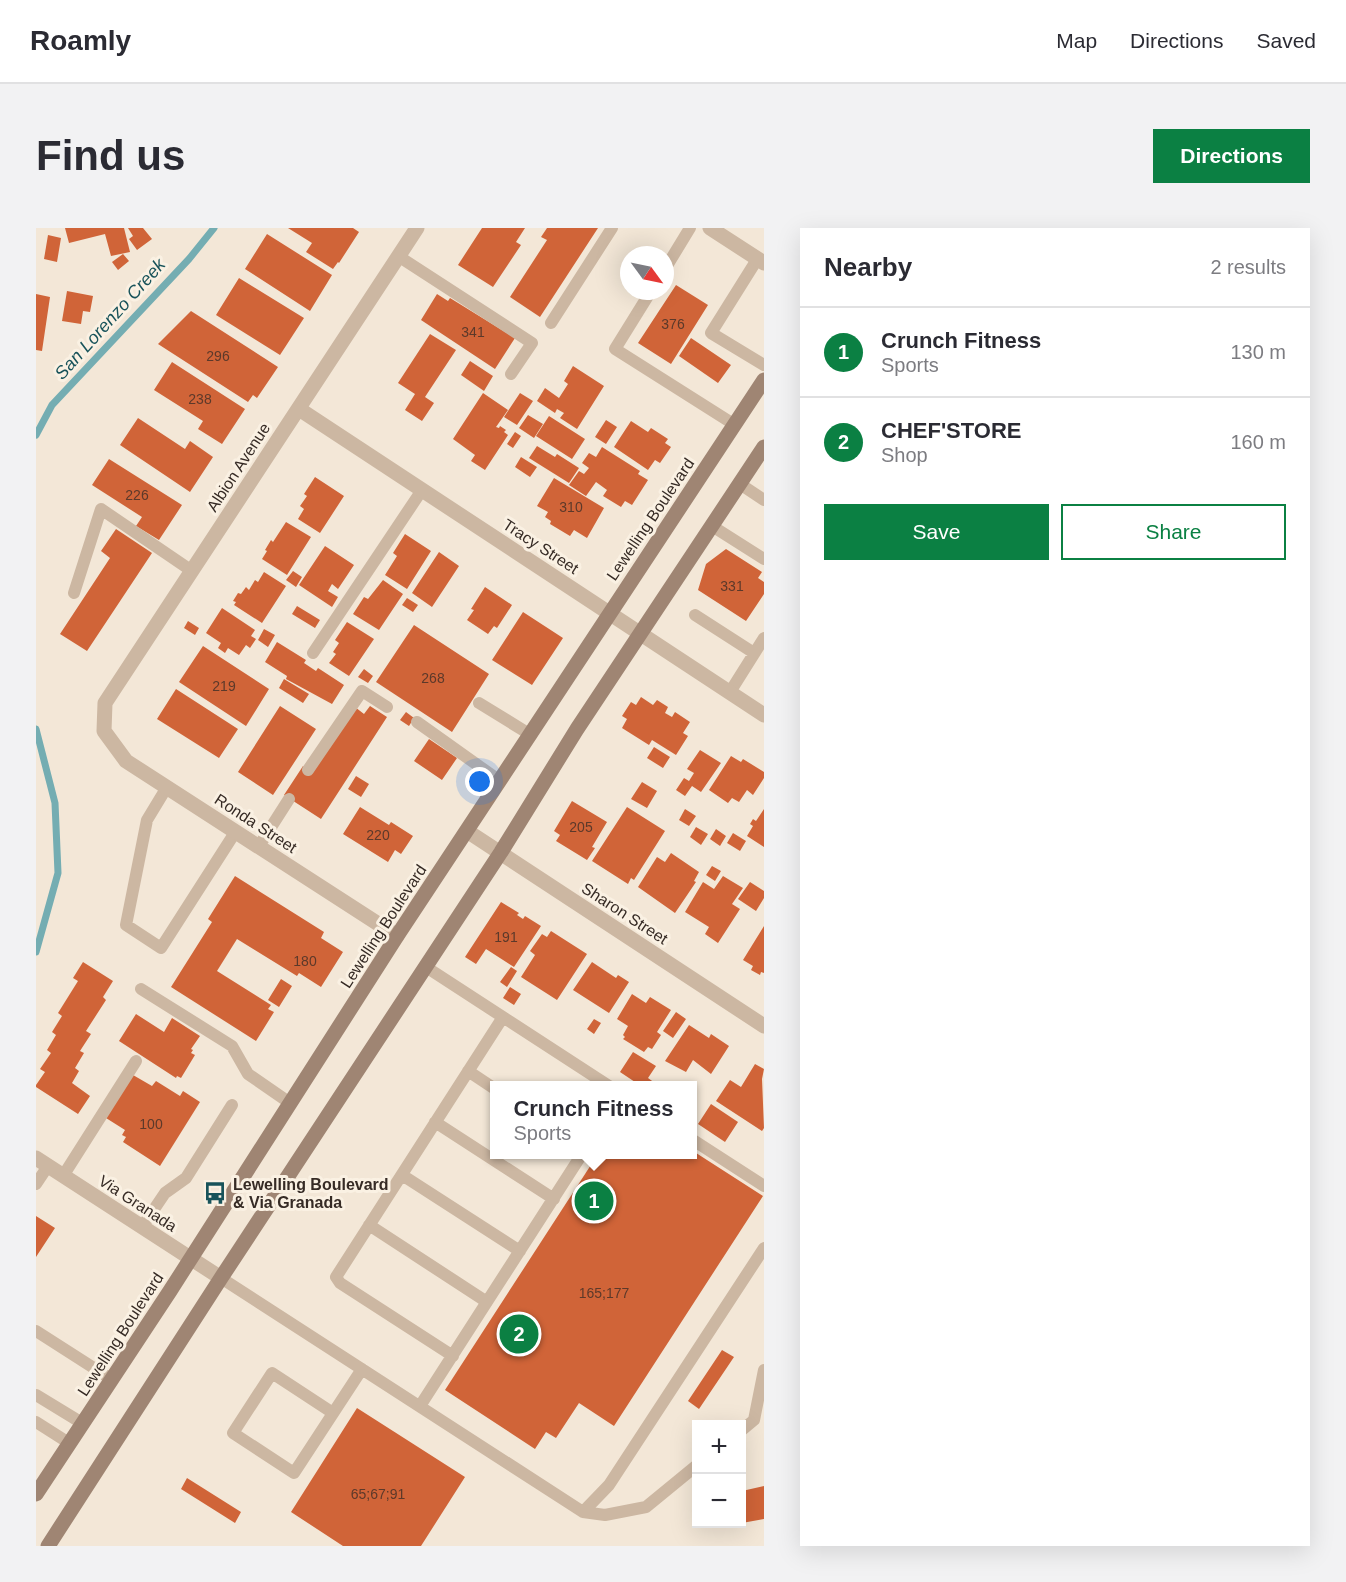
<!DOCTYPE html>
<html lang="en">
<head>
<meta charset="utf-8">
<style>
	body { margin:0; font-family:Helvetica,sans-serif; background:#f2f2f3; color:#2b2b33 }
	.controls { position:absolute; right:18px; bottom:18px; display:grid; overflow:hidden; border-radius:0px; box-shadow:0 6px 24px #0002 }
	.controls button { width:54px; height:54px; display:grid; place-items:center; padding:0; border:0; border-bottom:2px solid #e1e1e2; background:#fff; color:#2b2b33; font:30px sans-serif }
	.compass { position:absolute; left:584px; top:18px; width:54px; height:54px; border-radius:50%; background:#fff; box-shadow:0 6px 24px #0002; rotate:123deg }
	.you { position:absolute; left:444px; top:554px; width:21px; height:21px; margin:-15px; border:4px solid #fff; border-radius:50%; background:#1a73e8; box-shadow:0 0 0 9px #1a73e833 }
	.badge { display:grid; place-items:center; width:39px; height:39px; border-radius:50%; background:#0b8043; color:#fff; font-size:20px; font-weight:700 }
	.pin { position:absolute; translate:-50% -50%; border:3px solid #fff; box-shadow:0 2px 6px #0006 }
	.popup { position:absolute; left:454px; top:853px; width:207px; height:78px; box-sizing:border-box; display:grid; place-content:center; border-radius:0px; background:#fff; filter:drop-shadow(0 2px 4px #0005); font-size:20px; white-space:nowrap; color:#7c7c81 }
	.popup b { font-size:22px; color:#2b2b33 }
	.popup::after { content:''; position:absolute; left:50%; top:100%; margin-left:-12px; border:12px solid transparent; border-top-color:#fff }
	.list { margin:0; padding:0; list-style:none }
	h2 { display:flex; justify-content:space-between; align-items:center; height:78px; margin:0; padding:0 24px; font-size:26px }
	h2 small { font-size:20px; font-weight:400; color:#7c7c81 }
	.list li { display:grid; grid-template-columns:39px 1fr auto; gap:18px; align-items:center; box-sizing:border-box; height:90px; padding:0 24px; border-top:2px solid #e1e1e2 }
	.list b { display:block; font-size:22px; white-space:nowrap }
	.list p { margin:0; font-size:20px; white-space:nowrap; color:#7c7c81 }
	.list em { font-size:20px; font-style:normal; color:#7c7c81 }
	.actions { display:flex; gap:12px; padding:18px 24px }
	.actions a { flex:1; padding:14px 0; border:2px solid #0b8043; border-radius:0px; text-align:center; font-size:21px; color:#0b8043 }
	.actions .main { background:#0b8043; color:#fff }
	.map { position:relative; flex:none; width:728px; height:1318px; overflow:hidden; border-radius:0px }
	header { display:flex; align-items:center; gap:36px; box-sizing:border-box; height:84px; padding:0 30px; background:#fff; border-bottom:2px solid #e1e1e2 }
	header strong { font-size:28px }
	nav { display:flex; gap:33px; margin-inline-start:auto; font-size:21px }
	.intro { display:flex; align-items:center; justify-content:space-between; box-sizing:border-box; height:144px; padding:0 36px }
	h1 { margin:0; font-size:42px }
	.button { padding:15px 27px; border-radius:0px; background:#0b8043; color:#fff; font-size:21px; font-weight:700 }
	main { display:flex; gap:36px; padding:0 36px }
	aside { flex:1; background:#fff; border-radius:0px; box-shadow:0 6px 24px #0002 }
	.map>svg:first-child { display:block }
</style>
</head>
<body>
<header>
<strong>Roamly</strong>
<nav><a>Map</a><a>Directions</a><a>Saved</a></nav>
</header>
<div class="intro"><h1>Find us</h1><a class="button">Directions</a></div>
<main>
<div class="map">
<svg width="728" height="1318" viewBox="0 0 728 1318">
	<rect width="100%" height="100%" fill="#f3e7d7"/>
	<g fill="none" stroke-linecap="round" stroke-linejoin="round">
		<path stroke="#74adb2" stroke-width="7" d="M0,207L16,177L153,31L178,0
			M0,501L19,575L22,645L0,724"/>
	</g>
	<path fill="#d06438" d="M29,0H88L94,24L75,28L69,6L33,15Z
		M92,0H107L116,11L101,22L93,11L97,8Z
		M252,0H317L323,4L303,35L302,34L297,41L270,24L276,15Z
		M446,0H489L480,14L485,17L457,59L422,37Z
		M511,0H562L504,89L474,69L511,12L505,9Z
		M231,6L296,47L274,83L209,41Z
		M12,7L25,10L21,34L8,31Z
		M87,26L93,33L82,42L76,34Z
		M203,50L268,90L244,127L180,87Z
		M640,57L672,77L635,136L602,115Z
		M31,63L57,68L54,84L47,83L45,96L26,93Z
		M0,66L14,69L6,123L0,122Z
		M401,66L412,73L414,70L479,110L459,141L385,92Z
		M155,83L242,139L221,170L217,167L212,174L122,116Z
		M394,106L420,122L389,169L398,175L386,193L369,182L379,166L362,155Z
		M655,110L695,137L682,155L643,128Z
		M434,133L457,148L448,163L425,147Z
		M136,134L209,181L186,216L162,201L167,193L118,162Z
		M537,138L568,158L541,201L524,190L528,185L521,181L519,185L501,173L509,160L523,170L532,156L528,153Z
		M447,165L472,182L460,199L463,200L464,198L470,202L468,204L472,207L449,242L435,233L439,227L417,211Z
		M484,165L497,173L481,197L468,189Z
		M492,187L507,196L498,210L483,200Z
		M513,188L549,211L536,231L500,208Z
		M102,190L149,221L154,213L177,229L154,264L84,217Z
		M570,192L581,199L570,216L559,209Z
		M595,193L612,204L615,200L632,211L629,215L635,219L624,235L619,232L612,242L578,219Z
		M479,204L485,208L477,220L471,216Z
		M501,218L519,229L521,226L543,240L533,255L493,230Z
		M566,219L604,243L602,246L612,252L596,277L589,273L585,279L567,268L571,262L560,254L550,268L533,257L543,243L548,246L553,240L546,235L553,225L560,229Z
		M485,229L501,239L494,249L479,239Z
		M73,231L146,277L123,312L100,298L106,289L56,257Z
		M279,249L308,268L284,305L262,291L268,281L264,278L271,268L268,266Z
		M518,250L568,280L551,310L538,302L534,308L514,296L515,293L509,289L512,284L501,278Z
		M250,294L275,309L251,347L226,331L231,323L229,322L235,312L237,314Z
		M80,301L116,325L51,423L24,406L74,330L65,323Z
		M369,306L395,323L371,361L349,347L361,328L357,325Z
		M289,318L318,337L302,361L296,356L292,363L302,369L296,379L263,357Z
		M690,321L726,344L722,350L728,354V366L710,393L662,362L670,336Z
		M403,324L423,338L396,379L376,365Z
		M257,343L266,349L260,359L250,352Z
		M228,344L250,358L226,395L198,377L200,374L197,373L202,365L205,366L210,359L213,362L219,352L222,354Z
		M347,352L367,366L343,402L317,386L328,369L332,371Z
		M449,359L476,377L461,400L458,398L452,406L431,392L438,382L435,381Z
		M371,370L382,377L377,384L366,377Z
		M261,378L284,392L279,400L256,386Z
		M186,380L219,402L215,408L220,411L214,420L210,417L203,427L192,420L189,425L182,420L185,415L170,405Z
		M487,384L527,410L496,457L456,432Z
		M152,393L163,400L159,407L148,400Z
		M311,394L338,411L313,448L293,435L300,426L297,424L303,415L299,412Z
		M378,397L453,446L416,504L340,454Z
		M228,401L239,407L232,419L222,412Z
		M241,414L270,432L268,435L280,443L282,440L308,457L296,476L250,451L251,448L229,434Z
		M167,418L233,461L210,498L143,454Z
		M328,441L337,448L332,455L322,449Z
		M248,451L273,466L267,475L243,460Z
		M140,461L202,501L183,530L121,491Z
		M605,469L617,477L621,472L632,479L629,485L636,489L639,484L654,494L647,505L652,508L640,527L616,512L613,517L586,500L591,491L586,488L595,474L600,477Z
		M244,478L280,501L237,567L202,544Z
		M334,478L351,489L285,591L248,567L267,538L272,542L319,479L328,486Z
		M370,484L378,490L373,498L364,492Z
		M393,511L421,530L406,552L378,533Z
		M618,519L634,529L627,540L611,530Z
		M664,522L685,535L665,564L656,558L649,568L640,562L648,550L653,553L658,545L651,541Z
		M695,528L705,534L707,531L728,544V550L717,567L711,562L703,574L696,570L692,575L673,562Z
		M320,548L333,556L325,569L312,561Z
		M606,554L621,563L611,580L595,571Z
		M536,573L571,594L556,619L559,620L551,632L520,613L524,607L518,603Z
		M324,579L353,597L355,594L377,608L365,626L359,622L352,634L307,606Z
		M591,579L629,603L598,652L595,650L592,656L556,633Z
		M649,581L660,588L653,598L643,592Z
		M728,581V619L711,608L717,598L714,596L717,591L720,593Z
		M660,599L672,606L665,617L654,609Z
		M680,601L690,608L684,618L674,611Z
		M697,605L710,613L704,623L691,615Z
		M635,625L663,644L658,653L660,654L639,685L602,659L621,629L629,634Z
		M676,638L685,643L679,653L670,647Z
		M199,648L288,704L285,710L307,724L285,759L263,745L261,748L201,711L181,743L235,777L232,781L238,784L220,813L135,759L176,694L172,691Z
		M687,648L707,660L696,676L704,681L682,715L669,706L673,699L649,684L667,654L678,661Z
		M714,654L728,663V670L720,683L702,671Z
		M465,674L483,685L481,687L487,691L489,688L505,698L478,739L450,721L440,736L429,729Z
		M728,698V745L725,744L724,747L715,742L717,738L707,732Z
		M515,703L551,726L521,772L485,749L499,727L494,723L506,706L511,709Z
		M47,734L77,753L67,769L70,772L50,803L55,806L44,823L48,825L39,840L43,843L36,855L54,868L42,886L0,859V857L9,844L4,841L15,825L11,822L20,807L16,804L26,788L22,785L42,753L37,750Z
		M556,734L580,750L582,747L593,754L573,785L537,762Z
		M475,739L481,743L471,759L464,754Z
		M245,751L256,758L243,779L232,772Z
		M474,759L485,766L478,777L467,770Z
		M596,766L610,775L614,769L635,782L621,804L625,807L616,821L612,819L608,824L587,811L589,809L587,807L592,798L581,791Z
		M640,784L650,791L637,810L627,803Z
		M100,786L128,804L136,790L164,808L155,821L157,822L155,825L159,827L145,850L141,848L140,850L83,813Z
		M558,791L565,795L558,806L551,801Z
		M653,797L673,810L675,806L693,818L675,846L657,832L650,844L629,833Z
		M597,824L620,838L612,850L623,858H605L584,844Z
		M719,836L728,841L726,851L728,900L726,903L680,873L694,852L705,859Z
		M97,847L116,858L120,853L144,868L147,863L164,874L124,938L87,914L90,909L86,907L89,902L70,890Z
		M675,876L702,894L689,914L662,896Z
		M657,923L727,968L578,1198L543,1175L520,1210L510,1204L499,1221L409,1162L562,926H657Z
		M0,988L19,1000L0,1029Z
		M686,1122L698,1129L663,1181L652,1173Z
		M321,1180L429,1249L385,1318H307L255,1284Z
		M151,1250L205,1284L199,1295L145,1261Z
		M728,1258V1291L706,1295V1263Z"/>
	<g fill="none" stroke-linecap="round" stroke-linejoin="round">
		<path stroke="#ccb7a2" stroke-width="12" d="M362,28L496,115L475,146
			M722,30L675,105L728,137
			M629,41L654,0
			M615,63L579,121L699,197
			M515,95L576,0
			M704,256L728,272
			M676,298L728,331
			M38,365L65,281L156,343
			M659,387L718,425
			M277,425L386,262
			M694,464L728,410
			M443,475L495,507
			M381,494L464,553
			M272,542L326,463L351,479
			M131,559L111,592L90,697L125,720L200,603
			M223,618L253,571
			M390,739L573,858
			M105,761L196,818L212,846L254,875
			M432,843L459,861
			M399,894L518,971
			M657,912L728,958
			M366,947L484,1023
			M27,948L100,833
			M0,956L12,938
			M333,997L451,1074
			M106,999L129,965L150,950L196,877
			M185,1050L547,1284L573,1257L728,1020
			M0,1103L75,1151
			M417,1128L304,1055L300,1049L467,789
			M0,1167L46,1195
			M384,1178L546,926
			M297,1185L236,1145L197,1205L258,1245L326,1141
			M0,1194L33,1215
			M706,1202L718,1192L728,1142
			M547,1284L569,1287L610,1279L660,1238"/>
		<path stroke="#ccb7a2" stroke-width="15" d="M674,0L728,35
			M263,181L728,487
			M431,603L728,798
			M361,708L90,533L68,503L69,475L381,0
			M0,930L185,1050"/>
		<path stroke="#9f8573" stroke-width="15" d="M0,1266L134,1063L361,708L728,152
			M12,1318L185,1050L465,624L541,501L728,219"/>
	</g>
	<defs>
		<g id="bus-bare" transform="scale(1.8)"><path d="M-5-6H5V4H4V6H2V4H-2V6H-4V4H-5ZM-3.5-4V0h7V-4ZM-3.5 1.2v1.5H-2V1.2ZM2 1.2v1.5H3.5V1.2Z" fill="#18535a" stroke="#faf1e3" stroke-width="2.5" paint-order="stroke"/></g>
	</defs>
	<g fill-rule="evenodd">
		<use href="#bus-bare" x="179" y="965"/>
	</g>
	<g text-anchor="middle" stroke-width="6" stroke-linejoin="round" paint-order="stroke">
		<g font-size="14" fill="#5c392a">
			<text x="637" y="101">376</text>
			<text x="437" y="109">341</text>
			<text x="182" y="133">296</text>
			<text x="164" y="176">238</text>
			<text x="101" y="272">226</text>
			<text x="535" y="284">310</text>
			<text x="696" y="363">331</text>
			<text x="397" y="455">268</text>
			<text x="188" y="463">219</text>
			<text x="545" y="604">205</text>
			<text x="342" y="612">220</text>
			<text x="470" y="714">191</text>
			<text x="269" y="738">180</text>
			<text x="115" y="901">100</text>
			<text x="568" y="1070">165;177</text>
			<text x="342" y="1271">65;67;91</text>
		</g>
		<g font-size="16" fill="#362b25" stroke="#faf1e3">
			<text transform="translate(202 239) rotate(-57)" y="6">Albion Avenue</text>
			<text transform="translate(614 291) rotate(-56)" y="6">Lewelling Boulevard</text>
			<text transform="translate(505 318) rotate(33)" y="6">Tracy Street</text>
			<text transform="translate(220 595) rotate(33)" y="6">Ronda Street</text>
			<text transform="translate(589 685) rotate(33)" y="6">Sharon Street</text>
			<text transform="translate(347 698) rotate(-57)" y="6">Lewelling Boulevard</text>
			<text transform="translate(102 975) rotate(33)" y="6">Via Granada</text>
			<text transform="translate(84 1106) rotate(-57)" y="6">Lewelling Boulevard</text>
		</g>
		<g font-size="16" font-weight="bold" fill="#362b25" stroke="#faf1e3" text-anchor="start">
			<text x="197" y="962">Lewelling Boulevard<tspan x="197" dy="18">&amp; Via Granada</tspan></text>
		</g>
		<g font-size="18" font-style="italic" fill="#18535a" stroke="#faf1e3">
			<text transform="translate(74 91) rotate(-48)" y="6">San Lorenzo Creek</text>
		</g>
	</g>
</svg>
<div class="controls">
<button>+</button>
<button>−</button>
</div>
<svg class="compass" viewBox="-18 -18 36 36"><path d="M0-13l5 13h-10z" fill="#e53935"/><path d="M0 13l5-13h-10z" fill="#7c7c81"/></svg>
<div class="you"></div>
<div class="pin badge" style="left:558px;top:973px">1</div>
<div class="popup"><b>Crunch Fitness</b>Sports</div>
<div class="pin badge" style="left:483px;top:1106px">2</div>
</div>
<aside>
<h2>Nearby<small>2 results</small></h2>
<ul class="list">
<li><span class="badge">1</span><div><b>Crunch Fitness</b><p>Sports</p></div><em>130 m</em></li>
<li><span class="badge">2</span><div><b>CHEF'STORE</b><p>Shop</p></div><em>160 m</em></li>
</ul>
<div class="actions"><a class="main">Save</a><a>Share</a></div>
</aside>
</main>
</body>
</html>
